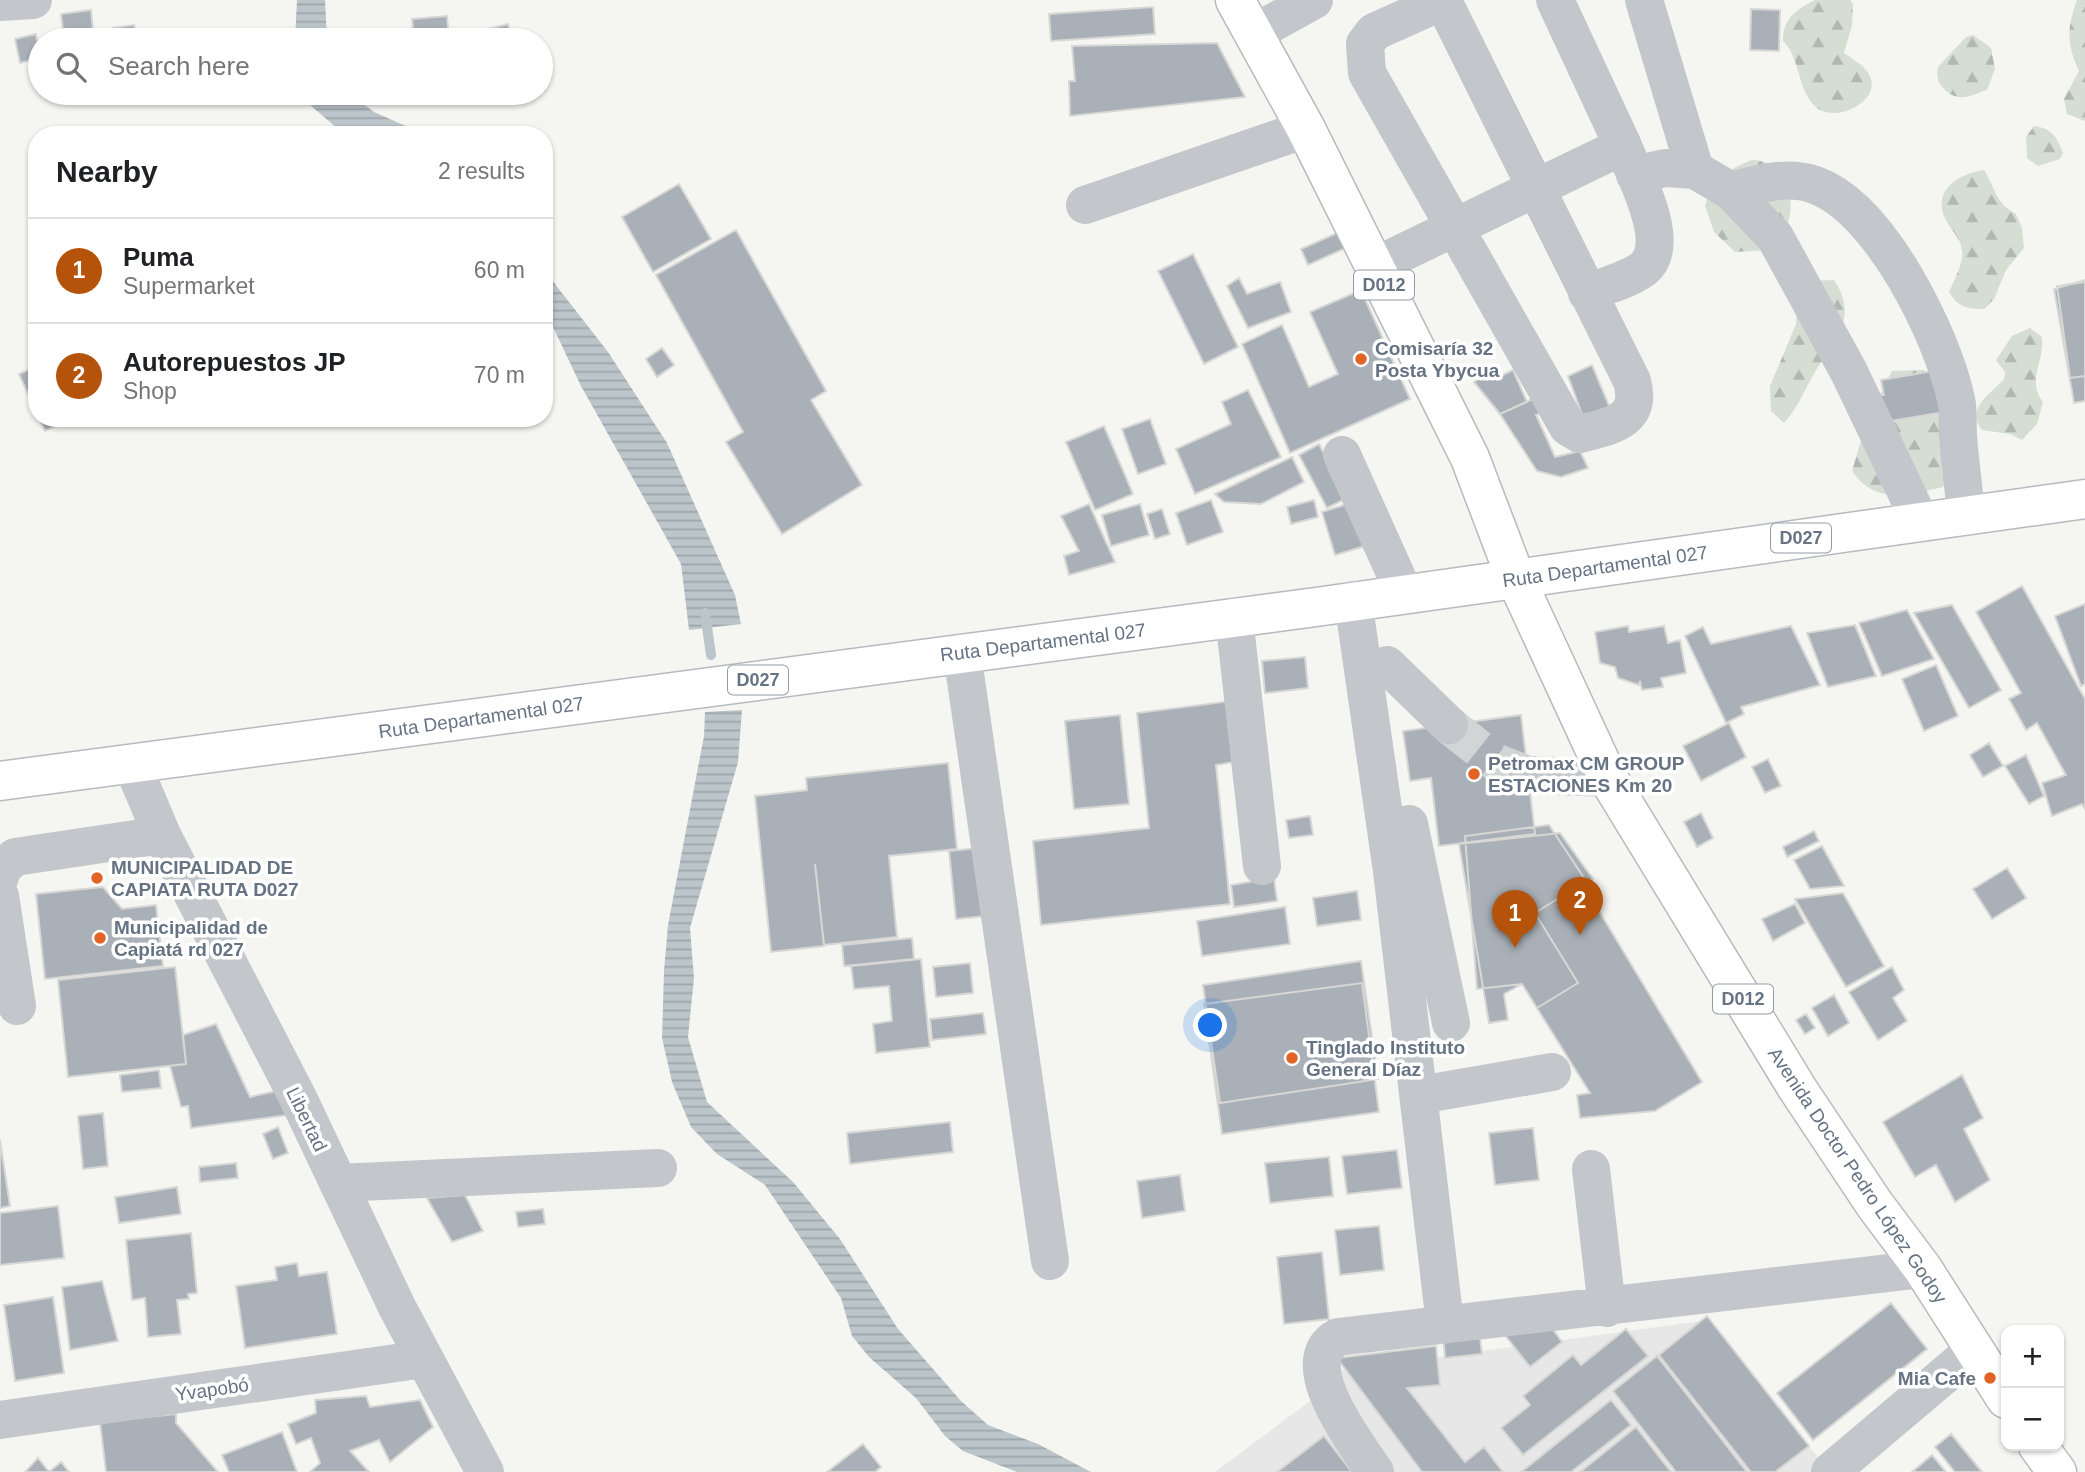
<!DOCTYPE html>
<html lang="en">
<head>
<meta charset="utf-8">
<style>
	body { margin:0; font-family:Arial,sans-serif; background:#f2f2f2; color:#202124 }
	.controls { position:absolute; right:21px; bottom:21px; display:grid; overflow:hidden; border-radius:14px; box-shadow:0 2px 5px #0004 }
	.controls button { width:63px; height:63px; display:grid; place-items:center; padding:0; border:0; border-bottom:2px solid #e0e0e0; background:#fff; color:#202124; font:35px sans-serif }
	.you { position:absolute; left:1211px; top:1026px; width:24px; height:24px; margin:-18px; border:5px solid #fff; border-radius:50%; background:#1a73e8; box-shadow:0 0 0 10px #1a73e833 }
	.badge { display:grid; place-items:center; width:46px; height:46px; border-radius:50%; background:#b45309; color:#fff; font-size:23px; font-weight:700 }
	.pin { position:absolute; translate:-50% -58px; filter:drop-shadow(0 2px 4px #0008) }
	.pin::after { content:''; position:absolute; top:37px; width:24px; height:21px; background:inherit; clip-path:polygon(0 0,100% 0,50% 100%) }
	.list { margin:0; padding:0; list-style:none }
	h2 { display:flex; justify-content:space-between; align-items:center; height:91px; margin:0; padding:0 28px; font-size:30px }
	h2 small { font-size:23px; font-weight:400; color:#757577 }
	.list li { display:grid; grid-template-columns:46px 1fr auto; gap:21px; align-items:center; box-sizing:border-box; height:105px; padding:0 28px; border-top:2px solid #e0e0e0 }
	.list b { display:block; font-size:26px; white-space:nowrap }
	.list p { margin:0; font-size:23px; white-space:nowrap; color:#757577 }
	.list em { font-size:23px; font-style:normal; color:#757577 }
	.icon { flex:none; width:38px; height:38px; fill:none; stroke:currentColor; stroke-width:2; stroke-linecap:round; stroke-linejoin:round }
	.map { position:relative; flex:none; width:2085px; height:1472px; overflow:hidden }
	.search { position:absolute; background:#fff; box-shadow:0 2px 5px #0004; left:28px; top:28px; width:525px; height:77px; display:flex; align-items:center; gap:18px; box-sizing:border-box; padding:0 24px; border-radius:38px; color:#757577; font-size:26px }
	.panel { position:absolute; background:#fff; box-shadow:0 2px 5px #0004; left:28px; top:126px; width:525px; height:301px; border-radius:28px }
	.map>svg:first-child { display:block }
</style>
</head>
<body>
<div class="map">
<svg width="2085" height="1472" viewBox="0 0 2085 1472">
	<defs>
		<pattern id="forest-firs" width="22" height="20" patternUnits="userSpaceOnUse" patternTransform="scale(1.75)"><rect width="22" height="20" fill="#d6ddd3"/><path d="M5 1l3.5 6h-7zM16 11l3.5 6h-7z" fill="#b1b8b1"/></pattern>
		<pattern id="water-rules" width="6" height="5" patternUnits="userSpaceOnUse" patternTransform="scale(1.75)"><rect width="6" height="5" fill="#bcc5ca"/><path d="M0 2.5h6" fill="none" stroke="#9ca4a9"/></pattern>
	</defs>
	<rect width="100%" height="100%" fill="#f5f6f2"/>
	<path fill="#e6e7e6" d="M1701,1321L1823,1463L1812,1472H1215L1322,1392L1328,1372Z"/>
	<path fill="url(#forest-firs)" d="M1815,0H1850L1853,4L1852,25L1844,53C1851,58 1860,63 1865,69C1890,96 1839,125 1817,108C1797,92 1801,58 1783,41C1782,19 1797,9 1815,0Z
		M2077,0H2085V121L2067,114L2064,99L2079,71C2066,43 2067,28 2077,0Z
		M1973,35L1991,48L1995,69L1987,90C1980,92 1972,96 1965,97C1947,99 1934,82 1938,67L1966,37Z
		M2034,126C2053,129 2056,136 2063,153L2060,159L2038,166L2027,158L2026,137Z
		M1752,160C1789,160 1799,205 1784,232C1781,239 1775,245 1771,250L1735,252L1714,232L1705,206C1713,180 1728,169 1752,160Z
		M1984,170C1996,189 1995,203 2016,214L2022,228L2024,248L2006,270L1994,299L1984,309C1967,309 1958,307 1949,292C1954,280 1964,263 1962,250C1960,236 1949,229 1944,216C1933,188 1962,173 1984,170Z
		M1834,280C1859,317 1835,340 1815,372C1804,390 1799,407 1784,423L1771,411L1770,386L1796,324L1798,293L1810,281Z
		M2030,328L2042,337C2045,362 2026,379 2043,402L2037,424L2022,440L2010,434L1982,430C1965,408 1991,394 2004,379L2005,372L1996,360L2012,336Z
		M1924,370L1958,449L1943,487C1908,495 1875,505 1852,471L1867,420L1892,371Z"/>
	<path fill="url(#water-rules)" d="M297,0H325L327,40H295Z
		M296,93H349L374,112L426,135H345Z
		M544,270L608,352L667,443L735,595L741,624L689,630L681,564L581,386L544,308Z
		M742,710L738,762L690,928L694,978L688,1037L707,1102L793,1182L840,1239L898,1329L961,1401L988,1425L1038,1444L1091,1472H1017L963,1451L945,1436L916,1398L869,1357L852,1336L841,1298L765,1185L717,1154L691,1127L672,1082L662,1038L664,971L668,925L704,736L705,712Z"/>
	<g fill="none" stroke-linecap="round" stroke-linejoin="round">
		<path stroke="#bcc5ca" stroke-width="10" d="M705,613L711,655"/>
	</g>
	<path fill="#a9b0b7" stroke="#d7d7d5" stroke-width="2" d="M1153,7L1155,34L1051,41L1049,14Z
		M1751,9L1780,10L1779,51L1750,50Z
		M91,10L94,40H64L61,14Z
		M447,16L449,40H414L412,19Z
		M508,24L512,40H467L466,35Z
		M134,25L137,40H115L113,28Z
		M36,34L40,58L20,63L15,39Z
		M1217,43L1245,97L1070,116L1069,81H1075L1072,46Z
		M679,184L711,239L653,272L622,217Z
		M736,230L826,391L811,400L862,485L782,534L726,442L743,432L656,275Z
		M1344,230L1350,246L1308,265L1301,249Z
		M1193,254L1238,347L1204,364L1158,271Z
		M1239,278L1247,294L1280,282L1291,312L1248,328L1227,286Z
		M2085,280V401L2074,403L2054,289Z
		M2085,282V376L2070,378L2057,286Z
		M1361,290L1410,399L1290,453L1242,344L1282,325L1309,387L1338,374L1310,312Z
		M662,348L674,365L657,377L646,359Z
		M1592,365L1610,408L1583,417L1568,376Z
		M37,366V414L19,374Z
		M1496,369L1501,376L1513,370L1527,402L1500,414L1474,382Z
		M1944,369L1951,411L1885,422L1871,397L1884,395L1881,380Z
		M1248,390L1281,457L1195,494L1176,449L1231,424L1222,402Z
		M1545,393L1553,408L1536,415L1555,457L1580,451L1588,468L1561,477L1537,471L1500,414Z
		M39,418H73L45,431Z
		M1150,419L1166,464L1138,474L1122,429Z
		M1104,426L1133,494L1095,510L1066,442Z
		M1319,444L1347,498L1327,508L1299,455Z
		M1292,457L1304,482L1261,504L1224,502L1215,494Z
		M1211,500L1223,532L1187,545L1176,513Z
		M1314,500L1318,517L1291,524L1287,507Z
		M1351,503L1365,546L1335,555L1322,512Z
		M1089,504L1115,562L1069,575L1064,556L1079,551L1061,516Z
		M1140,504L1149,535L1111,546L1102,515Z
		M1162,509L1170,534L1155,539L1147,514Z
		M2022,586L2085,699V809L2082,804L2052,816L2042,783L2066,775L2037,723L2026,730L2009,699L2021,693L1976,612Z
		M2085,604V684L2081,686L2055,616Z
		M1952,605L2001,690L1969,708L1914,613Z
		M1907,610L1934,659L1882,676L1859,623Z
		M1855,625L1876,676L1828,687L1807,633Z
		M1628,626L1629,632L1664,626L1668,643L1680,640L1686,673L1661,678L1663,687L1642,690L1640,681L1639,685L1618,678L1615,667L1600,663L1595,632Z
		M1791,626L1820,685L1741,707L1744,714L1726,723L1685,636L1703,627L1711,644Z
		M1305,657L1308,688L1265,693L1262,661Z
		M1936,665L1958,716L1924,731L1902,679Z
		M1239,700L1246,760L1216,765L1230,904L1041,925L1033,841L1149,828L1137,713Z
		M1120,715L1129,804L1074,809L1065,721Z
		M1521,715L1535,834L1439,846L1431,778L1410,781L1403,731Z
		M1729,723L1746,757L1701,781L1683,746Z
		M1989,743L2003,766L1983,777L1970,755Z
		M2026,755L2044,796L2029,804L2005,766Z
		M1768,759L1781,786L1765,793L1752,767Z
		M948,763L957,849L889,856L897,937L824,945L815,864L824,946L771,952L755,796L807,790L806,778Z
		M1701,813L1713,838L1697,847L1684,822Z
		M1310,816L1313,835L1289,838L1286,820Z
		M1549,825L1586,881L1535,913L1578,983L1537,1008L1522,984L1477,989L1465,836Z
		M1814,831L1819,841L1787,857L1783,847Z
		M1560,833L1593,879L1584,886L1702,1082L1655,1111L1580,1118L1577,1095L1590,1093L1522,984L1504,994L1508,1020L1489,1023L1459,844Z
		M1822,846L1844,886L1810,889L1794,860Z
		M979,848L986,916L956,919L949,851Z
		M2007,868L2026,898L1992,919L1973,889Z
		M1274,878L1277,901L1234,907L1231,885Z
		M103,887L122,909L156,905L163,966L45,979L36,894Z
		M1357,891L1361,920L1317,926L1313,898Z
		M1843,893L1884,966L1846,987L1795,899Z
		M1795,904L1805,923L1773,941L1762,919Z
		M1285,907L1290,944L1202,956L1197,921Z
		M912,938L914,959L844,966L842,945Z
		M921,959L930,1047L876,1053L873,1024L892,1021L889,986L854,989L851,966Z
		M1361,961L1378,1079L1220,1103L1203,985Z
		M970,963L973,993L936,997L933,967Z
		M175,967L186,1064L68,1077L58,980Z
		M1892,967L1904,990L1893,998L1907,1021L1878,1040L1849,992Z
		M1362,983L1379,1112L1222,1134L1204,1004Z
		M1834,995L1849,1023L1828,1036L1812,1008Z
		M983,1013L986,1034L932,1040L930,1019Z
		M1806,1014L1815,1028L1805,1034L1796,1020Z
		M216,1024L250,1097L281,1090L296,1114L191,1128L188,1106L181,1107L170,1066L186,1064L183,1035Z
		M159,1070L161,1088L122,1092L120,1075Z
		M1962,1075L1983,1118L1964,1129L1990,1180L1955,1202L1936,1165L1915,1177L1883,1122Z
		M103,1113L108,1166L83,1169L78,1116Z
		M950,1122L953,1152L850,1164L847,1133Z
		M278,1127L288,1153L273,1159L263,1134Z
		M1533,1128L1539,1180L1495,1185L1489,1133Z
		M0,1140L10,1206L0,1208Z
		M1397,1150L1402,1188L1347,1194L1342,1156Z
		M1329,1157L1333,1196L1270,1203L1265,1163Z
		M236,1163L238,1178L200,1182L199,1167Z
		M1180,1175L1185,1211L1142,1218L1137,1181Z
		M177,1187L181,1214L119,1223L115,1197Z
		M465,1195L483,1231L452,1242L427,1198Z
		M58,1206L64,1258L0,1265V1213Z
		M543,1209L545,1224L518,1227L516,1212Z
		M1379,1226L1384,1270L1340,1275L1335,1230Z
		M191,1233L197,1293L188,1294L189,1299L177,1300L181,1334L148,1337L145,1298L132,1300L126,1240Z
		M1322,1252L1329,1319L1284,1324L1277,1257Z
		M297,1263L299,1276L327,1272L337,1334L245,1348L236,1286L277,1280L275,1267Z
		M102,1281L118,1341L70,1350L62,1287Z
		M53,1297L64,1373L15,1381L4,1305Z
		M1891,1303L1927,1349L1813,1440L1777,1393Z
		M1707,1316L1809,1446L1775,1472H1751L1659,1355Z
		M1552,1328L1562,1342L1530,1367L1504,1334Z
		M1479,1329L1482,1354L1445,1358L1443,1333Z
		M1626,1329L1648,1356L1523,1455L1501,1428L1530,1405L1523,1396L1573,1355L1581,1365Z
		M1436,1346L1440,1385L1407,1388L1465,1462L1484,1447L1503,1472H1422L1337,1358Z
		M1657,1356L1747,1472H1676L1613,1391Z
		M366,1396L370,1407L420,1400L433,1427L390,1462L379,1440L350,1451L369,1472H310L320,1463L311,1438L296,1444L288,1424L316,1413L315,1400Z
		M1611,1400L1631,1425L1571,1472H1521Z
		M176,1414V1423L218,1472H106L100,1422Z
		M1636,1427L1671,1472H1580Z
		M282,1432L297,1472H229L222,1455Z
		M1951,1434L1982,1472H1955L1935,1447Z
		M1324,1436L1352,1472H1277Z
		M863,1444L881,1467L875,1472H827Z
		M1932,1455L1946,1472H1912Z
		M38,1458L49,1472L61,1462L69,1472H25Z"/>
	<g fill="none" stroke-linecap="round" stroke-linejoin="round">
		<path stroke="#d1d5d6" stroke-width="38" stroke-dasharray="38 19" stroke-linecap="butt" d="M1449,725L1497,763L1528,775"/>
		<g stroke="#b6babe" stroke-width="41">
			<path id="major" d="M1235,0L1306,129L1470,458L1516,579L1608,778L1797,1088L1875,1205L1923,1269L2006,1399
				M0,781L1316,607L2085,499
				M2038,1446L2057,1472"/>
		</g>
		<path stroke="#c3c6ca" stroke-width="38" d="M1644,0L1695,170
			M1443,1L1632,381C1643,421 1611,426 1580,434L1568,427L1367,73L1365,44L1374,32Z
			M0,2L33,0
			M1254,33L1314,0
			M1635,175L1665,168L1695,170L1731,191L1775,237L1849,372L1920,521
			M1731,191C1758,184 1787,175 1815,185C1880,208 1942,335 1956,399C1959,411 1957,424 1958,436C1960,463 1964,489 1966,516
			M1085,205L1306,129
			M1375,266L1623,146L1555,0
			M1587,293C1604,286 1628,280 1643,269C1673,245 1637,179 1625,151
			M1342,455L1404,593
			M1353,600L1392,871L1445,1324
			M1234,617L1262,866
			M962,653L1050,1261
			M1387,665L1449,725
			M132,764L162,835L298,1098L397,1307L485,1472
			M1528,775L1608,778
			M1409,824L1451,1023
			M0,877L1,869L15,857L162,835
			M0,896L17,1006
			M1420,1095L1552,1072
			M1591,1169L1607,1308
			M338,1183L658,1168
			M0,1420L424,1359
			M1375,1472C1356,1443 1292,1362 1338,1337L1923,1269
			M1830,1472L1973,1351"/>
		<use href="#major" stroke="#fff" stroke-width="38"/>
	</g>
	<g fill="#e26326" stroke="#fff" stroke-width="2.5">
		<circle cx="1361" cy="359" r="7"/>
		<circle cx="1474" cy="774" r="7"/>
		<circle cx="97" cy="878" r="7"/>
		<circle cx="100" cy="938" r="7"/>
		<circle cx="1292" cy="1058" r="7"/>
		<circle cx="1990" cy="1378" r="7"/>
	</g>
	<g text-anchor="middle" stroke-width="7" stroke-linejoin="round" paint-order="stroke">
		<g fill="#fff" stroke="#939da8" stroke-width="2">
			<rect x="1354" y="270.5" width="60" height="29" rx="5"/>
			<rect x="1771" y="523.5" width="60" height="29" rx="5"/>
			<rect x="728" y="665.5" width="60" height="29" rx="5"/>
			<rect x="1713" y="984.5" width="60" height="29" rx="5"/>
		</g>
		<g font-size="18" font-weight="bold" fill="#657383">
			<text x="1384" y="291">D012</text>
			<text x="1801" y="544">D027</text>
			<text x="758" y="686">D027</text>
			<text x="1743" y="1005">D012</text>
		</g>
		<g font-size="19" font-weight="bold" fill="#657383" stroke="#fff" text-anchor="start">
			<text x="1375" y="355">Comisaría 32<tspan x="1375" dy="22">Posta Ybycua</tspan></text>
			<text x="1488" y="770">Petromax CM GROUP<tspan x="1488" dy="22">ESTACIONES Km 20</tspan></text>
			<text x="111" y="874">MUNICIPALIDAD DE<tspan x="111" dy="22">CAPIATA RUTA D027</tspan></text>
			<text x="114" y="934">Municipalidad de<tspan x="114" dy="22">Capiatá rd 027</tspan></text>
			<text x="1306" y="1054">Tinglado Instituto<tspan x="1306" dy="22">General Díaz</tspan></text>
			<text x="1976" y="1385" text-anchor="end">Mia Cafe</text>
		</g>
		<g font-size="19" fill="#657383" stroke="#fff">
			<text transform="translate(1605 566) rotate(-8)" y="7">Ruta Departamental 027</text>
			<text transform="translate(1043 642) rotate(-7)" y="7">Ruta Departamental 027</text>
			<text transform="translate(481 717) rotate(-8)" y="7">Ruta Departamental 027</text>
			<text transform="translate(307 1119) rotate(64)" y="7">Libertad</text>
			<text transform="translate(1858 1175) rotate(56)" y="7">Avenida Doctor Pedro López Godoy</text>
			<text transform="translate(212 1389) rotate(-8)" y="7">Yvapobó</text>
		</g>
	</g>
</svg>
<div class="controls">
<button>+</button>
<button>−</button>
</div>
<div class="you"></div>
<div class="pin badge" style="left:1515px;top:948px">1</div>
<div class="pin badge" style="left:1580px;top:935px">2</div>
<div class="search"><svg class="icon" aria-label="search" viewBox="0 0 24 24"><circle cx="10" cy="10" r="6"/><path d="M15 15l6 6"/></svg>Search here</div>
<section class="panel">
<h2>Nearby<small>2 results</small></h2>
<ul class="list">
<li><span class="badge">1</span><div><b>Puma</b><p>Supermarket</p></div><em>60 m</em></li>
<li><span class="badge">2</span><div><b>Autorepuestos JP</b><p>Shop</p></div><em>70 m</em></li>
</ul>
</section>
</div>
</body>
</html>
